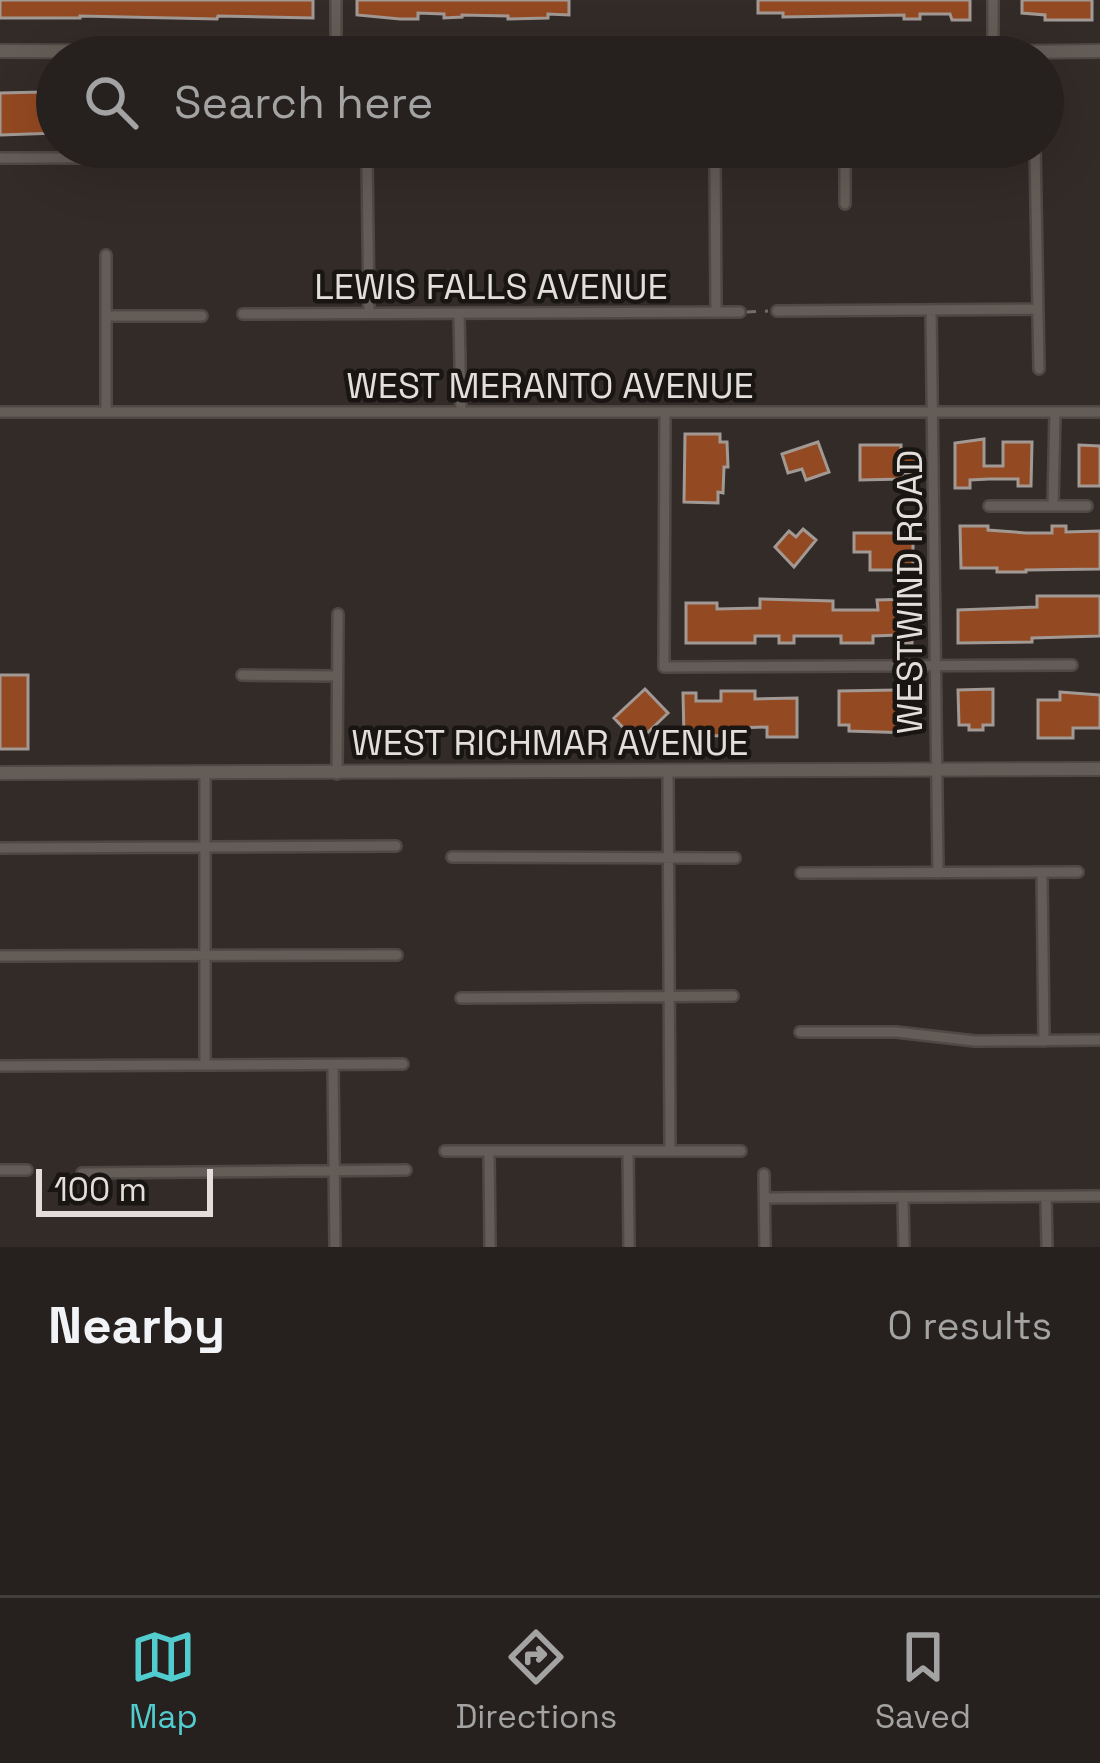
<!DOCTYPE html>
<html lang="en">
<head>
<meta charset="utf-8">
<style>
	body { margin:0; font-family:"Space Grotesk",sans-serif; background:#322d2b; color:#f1f3f6 }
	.scale { position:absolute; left:36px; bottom:30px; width:177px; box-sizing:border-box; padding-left:12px; border:6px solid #e3dedb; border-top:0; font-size:33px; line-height:42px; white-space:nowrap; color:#e3dedb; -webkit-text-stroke:9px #181513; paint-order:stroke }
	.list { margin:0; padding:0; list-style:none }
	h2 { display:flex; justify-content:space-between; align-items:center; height:156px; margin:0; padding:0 48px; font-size:51px }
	h2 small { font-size:39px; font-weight:400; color:#a4a3a4 }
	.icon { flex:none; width:66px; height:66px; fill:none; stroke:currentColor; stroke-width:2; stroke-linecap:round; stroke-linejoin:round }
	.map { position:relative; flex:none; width:1100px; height:1247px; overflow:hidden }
	.search { position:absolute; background:#26201e; box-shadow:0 12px 48px #0002; left:36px; right:36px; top:36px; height:132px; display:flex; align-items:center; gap:30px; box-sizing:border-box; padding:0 42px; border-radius:66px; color:#a4a3a4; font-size:45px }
	.sheet { height:348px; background:#26201e }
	nav { display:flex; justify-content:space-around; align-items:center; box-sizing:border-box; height:168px; border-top:3px solid #423e3c; background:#26201e; font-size:33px; color:#a4a3a4 }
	nav a { display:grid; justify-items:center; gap:6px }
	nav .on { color:#52cdcf }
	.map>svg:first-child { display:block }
</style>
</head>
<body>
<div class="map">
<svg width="1100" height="1247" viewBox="0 0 1100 1247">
	<rect width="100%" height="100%" fill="#332b28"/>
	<path fill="#934921" stroke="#a29994" stroke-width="3" d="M0,0H313V18L218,16L217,19L80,16V18H0Z
		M357,0H569V15L548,14V18L508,19V16L462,15V17L444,18V14L418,13V19H400L357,15Z
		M758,0H970V20H952L950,14H920V19H904V15L783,17V13H758Z
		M1022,0H1092V20H1045V15L1022,13Z
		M42,92V97H57V133L0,135V93Z
		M685,434H720V442H727L728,467H724L723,493L718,492V503L684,502Z
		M984,439V466H1003V442H1032L1031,486H1018V479H989L970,480V488H955V443Z
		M818,442L829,472L806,480L802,469L788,473L782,454Z
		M860,445H901V453H916V473H902V479L860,480Z
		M1079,445L1100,446V486H1079Z
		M960,526H988V530L1026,533H1052V526H1066V532L1100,531V569L1026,570V572H997V568H961Z
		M803,529L816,540L794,567L775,547L789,531L796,537Z
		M854,533H913V570H870V552H854Z
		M1037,596H1100V636L1032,638V642L958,643V610L1037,607Z
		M760,599L833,601V610H878L877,600L911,599L912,643H899V635L873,636V643H841V636H794V643H779V636H755V643H686V603H717V609L760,608Z
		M0,675H28V749H0Z
		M645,689L668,713L642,738L637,733L632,737L614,718Z
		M993,689V725H983V730H969V725H959L958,690Z
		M897,690H912V733L849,731V725H839V691Z
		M721,691H755V699L797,698V737H767V727L737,728V735L684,737L683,693H696V701H721Z
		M1060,692L1100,695V728H1073V738H1038V700H1060Z"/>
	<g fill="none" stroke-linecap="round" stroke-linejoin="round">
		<g stroke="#4f4945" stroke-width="14">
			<path id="minor" d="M336,51V0
				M993,51V0
				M845,147V204
				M1035,147L1039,369
				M970,154H1035
				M715,157L716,312
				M0,158L743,157
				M367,158L369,313
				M106,255V411
				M931,310L938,873
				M777,311L1037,309
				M243,314L740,312
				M459,314L461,411
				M106,316H202
				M0,412H1100
				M665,413L664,667L1072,665
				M989,506H1087
				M1053,506L1055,412
				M242,675L337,676
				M668,771L670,1151
				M337,774L338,614
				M0,848L396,846
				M452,857L735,858
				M1042,872L1044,1041
				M801,873L1078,872
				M0,956L397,955
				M461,998L733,996
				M800,1032H896L975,1041L1100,1040
				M205,1065V773
				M333,1065L335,1247
				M0,1066L403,1064
				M445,1151H741
				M489,1151L490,1247
				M628,1151L629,1247
				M0,1170H27
				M82,1173L406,1170
				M764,1174L765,1247
				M903,1197L904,1247
				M1046,1197L1047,1247
				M765,1198L1100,1196"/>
		</g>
		<g stroke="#4f4945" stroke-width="16">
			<path id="tertiary" d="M0,51L756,55L1100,51
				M0,773L1100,769"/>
		</g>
		<path stroke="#736c69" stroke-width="3" stroke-dasharray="9 9" stroke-linecap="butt" d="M747,312L768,311"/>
		<use href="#minor" stroke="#645c57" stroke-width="9"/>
		<use href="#tertiary" stroke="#645c57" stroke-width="12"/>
	</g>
	<g text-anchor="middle" stroke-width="9" stroke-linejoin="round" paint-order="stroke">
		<g font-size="36" fill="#e3dedb" stroke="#181513">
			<text x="491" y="299">LEWIS FALLS AVENUE</text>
			<text x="550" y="398">WEST MERANTO AVENUE</text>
			<text transform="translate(909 592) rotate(-90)" y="13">WESTWIND ROAD</text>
			<text x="550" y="755">WEST RICHMAR AVENUE</text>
		</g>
	</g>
</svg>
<div class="scale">100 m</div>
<div class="search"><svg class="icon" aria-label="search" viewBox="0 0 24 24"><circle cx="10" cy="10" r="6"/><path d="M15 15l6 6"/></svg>Search here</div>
</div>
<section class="sheet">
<h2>Nearby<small>0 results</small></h2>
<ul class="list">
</ul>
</section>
<nav>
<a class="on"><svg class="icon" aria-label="map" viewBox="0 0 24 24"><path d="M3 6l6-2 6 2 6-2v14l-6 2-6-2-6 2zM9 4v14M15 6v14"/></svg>Map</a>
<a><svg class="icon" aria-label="directions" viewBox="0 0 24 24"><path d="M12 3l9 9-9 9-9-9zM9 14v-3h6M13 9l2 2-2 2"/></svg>Directions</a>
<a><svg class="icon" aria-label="saved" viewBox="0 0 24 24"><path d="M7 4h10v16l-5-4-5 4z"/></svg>Saved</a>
</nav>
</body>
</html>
